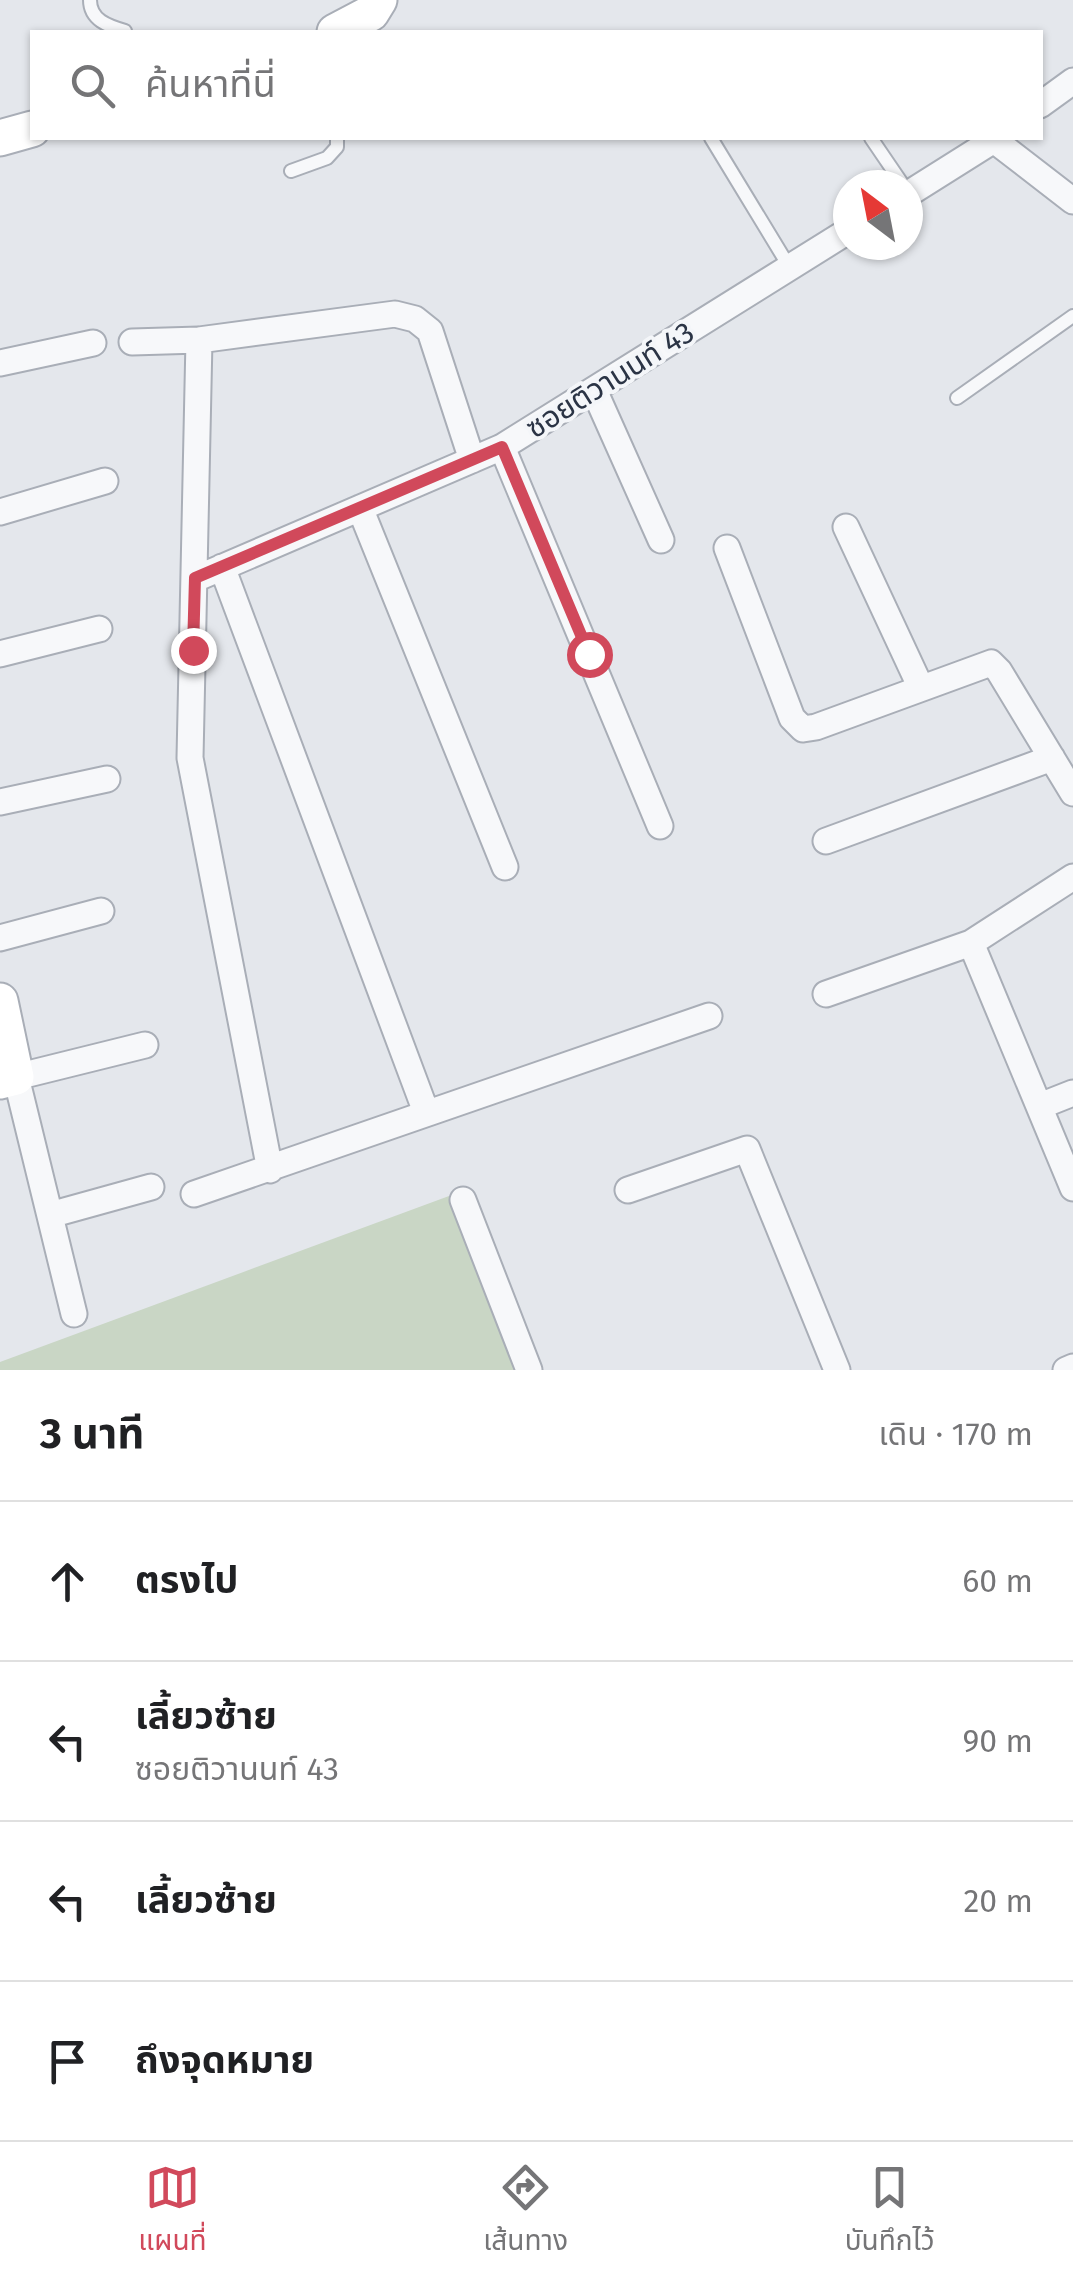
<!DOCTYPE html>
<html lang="th">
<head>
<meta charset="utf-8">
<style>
	body { margin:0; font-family:"Fira Sans","Noto Sans Thai",sans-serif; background:#f6f6f6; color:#202124 }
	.compass { position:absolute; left:833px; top:170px; width:90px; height:90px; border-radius:50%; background:#fff; box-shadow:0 2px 8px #0004; rotate:328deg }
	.stop { position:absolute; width:30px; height:30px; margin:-22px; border:8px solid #d1495b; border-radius:50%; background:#fff }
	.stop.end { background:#d1495b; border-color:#fff; box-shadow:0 2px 10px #0008 }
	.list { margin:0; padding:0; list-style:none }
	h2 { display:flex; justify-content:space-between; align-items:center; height:130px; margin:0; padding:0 40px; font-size:42px }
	h2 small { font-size:32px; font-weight:400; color:#757577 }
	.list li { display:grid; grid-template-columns:65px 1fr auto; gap:30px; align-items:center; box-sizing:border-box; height:160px; padding:0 40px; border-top:2px solid #e0e0e0 }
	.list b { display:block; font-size:38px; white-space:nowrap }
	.list p { margin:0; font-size:32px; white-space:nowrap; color:#757577 }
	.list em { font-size:32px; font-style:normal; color:#757577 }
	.icon { flex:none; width:55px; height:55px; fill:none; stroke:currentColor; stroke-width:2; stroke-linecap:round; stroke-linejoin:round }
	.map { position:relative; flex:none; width:1073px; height:1370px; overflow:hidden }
	.search { position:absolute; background:#fff; box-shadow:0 2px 8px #0004; left:30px; right:30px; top:30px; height:110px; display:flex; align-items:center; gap:25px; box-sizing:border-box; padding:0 35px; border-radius:0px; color:#757577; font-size:38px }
	.sheet { height:770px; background:#fff }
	nav { display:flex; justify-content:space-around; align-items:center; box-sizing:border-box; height:140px; border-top:2px solid #e0e0e0; background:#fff; font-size:28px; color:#757577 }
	nav a { display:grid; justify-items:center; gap:5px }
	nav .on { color:#d1495b }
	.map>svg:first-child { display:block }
</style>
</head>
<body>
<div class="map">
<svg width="1073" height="1370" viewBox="0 0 1073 1370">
	<rect width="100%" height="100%" fill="#e4e7ec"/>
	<path fill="#c9d6c5" d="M449,1196L515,1370H0V1362Z"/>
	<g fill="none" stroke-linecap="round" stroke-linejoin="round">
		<g stroke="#a9aeb7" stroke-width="16">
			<path id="lane" d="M90,0C90,20 108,26 125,31
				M711,138L790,268
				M871,138L903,185
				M291,171L327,158L337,147V138
				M957,398L1073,316"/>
		</g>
		<g stroke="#a9aeb7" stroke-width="29">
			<path id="street" d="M1040,105L1073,81
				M994,140L1073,201
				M908,194L997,138
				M199,340L190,758L270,1170
				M132,342L199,340L395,314L415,319L430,331L472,460
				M0,363L93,343
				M594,390L661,540
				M502,447L660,826
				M360,508L505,867
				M0,512L105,481
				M846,527L921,688
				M727,548L792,718L803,729L816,727L991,663L999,671L1073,793
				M222,567L426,1112
				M195,579L502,447L848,231
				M0,654L99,629
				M0,802L107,779
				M826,841L1052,758
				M0,938L101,911
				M971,943L1073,1188
				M826,994L971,943L1073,877
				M1040,1106L1073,1093
				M628,1190L747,1149L837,1370
				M194,1194L709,1016
				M463,1200L529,1370
				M50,1215L151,1187
				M74,1314L16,1077L145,1045
				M1066,1370L1073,1367"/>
		</g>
		<g stroke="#a9aeb7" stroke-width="39">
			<path id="secondary" d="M335,32L371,13L379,0
				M0,138L32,129
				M0,1001L16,1077L0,1081"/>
		</g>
		<use href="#lane" stroke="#f7f8fa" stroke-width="12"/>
		<use href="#street" stroke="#f7f8fa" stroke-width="25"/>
		<use href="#secondary" stroke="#fff" stroke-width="35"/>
	</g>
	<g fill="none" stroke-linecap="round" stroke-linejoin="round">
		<path stroke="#d1495b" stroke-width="12" d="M193,650L195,578L502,447L589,654"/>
	</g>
	<g text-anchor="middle" stroke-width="8" stroke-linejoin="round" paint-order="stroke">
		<g font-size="30" fill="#2b3445" stroke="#f4f6f9">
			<text transform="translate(610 380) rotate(-32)" y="10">ซอยติวานนท์ 43</text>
		</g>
	</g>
</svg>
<svg class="compass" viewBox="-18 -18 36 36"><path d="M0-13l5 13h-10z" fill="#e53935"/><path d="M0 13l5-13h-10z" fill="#757577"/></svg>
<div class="stop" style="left:589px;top:654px"></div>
<div class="stop end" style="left:193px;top:650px"></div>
<div class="search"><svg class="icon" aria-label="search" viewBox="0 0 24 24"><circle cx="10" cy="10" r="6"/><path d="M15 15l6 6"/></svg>ค้นหาที่นี่</div>
</div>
<section class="sheet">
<h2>3 นาที<small>เดิน · 170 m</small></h2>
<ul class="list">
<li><svg class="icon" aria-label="ahead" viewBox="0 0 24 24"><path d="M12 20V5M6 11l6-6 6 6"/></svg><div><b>ตรงไป</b></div><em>60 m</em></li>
<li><svg class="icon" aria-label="left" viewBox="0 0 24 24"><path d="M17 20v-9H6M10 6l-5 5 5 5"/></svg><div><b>เลี้ยวซ้าย</b><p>ซอยติวานนท์ 43</p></div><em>90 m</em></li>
<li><svg class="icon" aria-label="left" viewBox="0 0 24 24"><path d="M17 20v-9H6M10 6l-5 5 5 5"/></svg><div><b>เลี้ยวซ้าย</b></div><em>20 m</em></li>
<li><svg class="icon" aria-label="arrive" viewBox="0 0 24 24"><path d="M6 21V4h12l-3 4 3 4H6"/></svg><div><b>ถึงจุดหมาย</b></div></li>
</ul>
</section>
<nav>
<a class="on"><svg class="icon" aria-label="map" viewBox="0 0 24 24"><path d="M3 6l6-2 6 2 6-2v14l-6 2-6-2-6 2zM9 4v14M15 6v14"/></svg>แผนที่</a>
<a><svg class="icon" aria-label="directions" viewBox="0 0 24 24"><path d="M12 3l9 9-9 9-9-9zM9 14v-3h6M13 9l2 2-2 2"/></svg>เส้นทาง</a>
<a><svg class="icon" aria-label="saved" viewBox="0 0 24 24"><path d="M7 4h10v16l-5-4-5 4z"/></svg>บันทึกไว้</a>
</nav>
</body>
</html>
